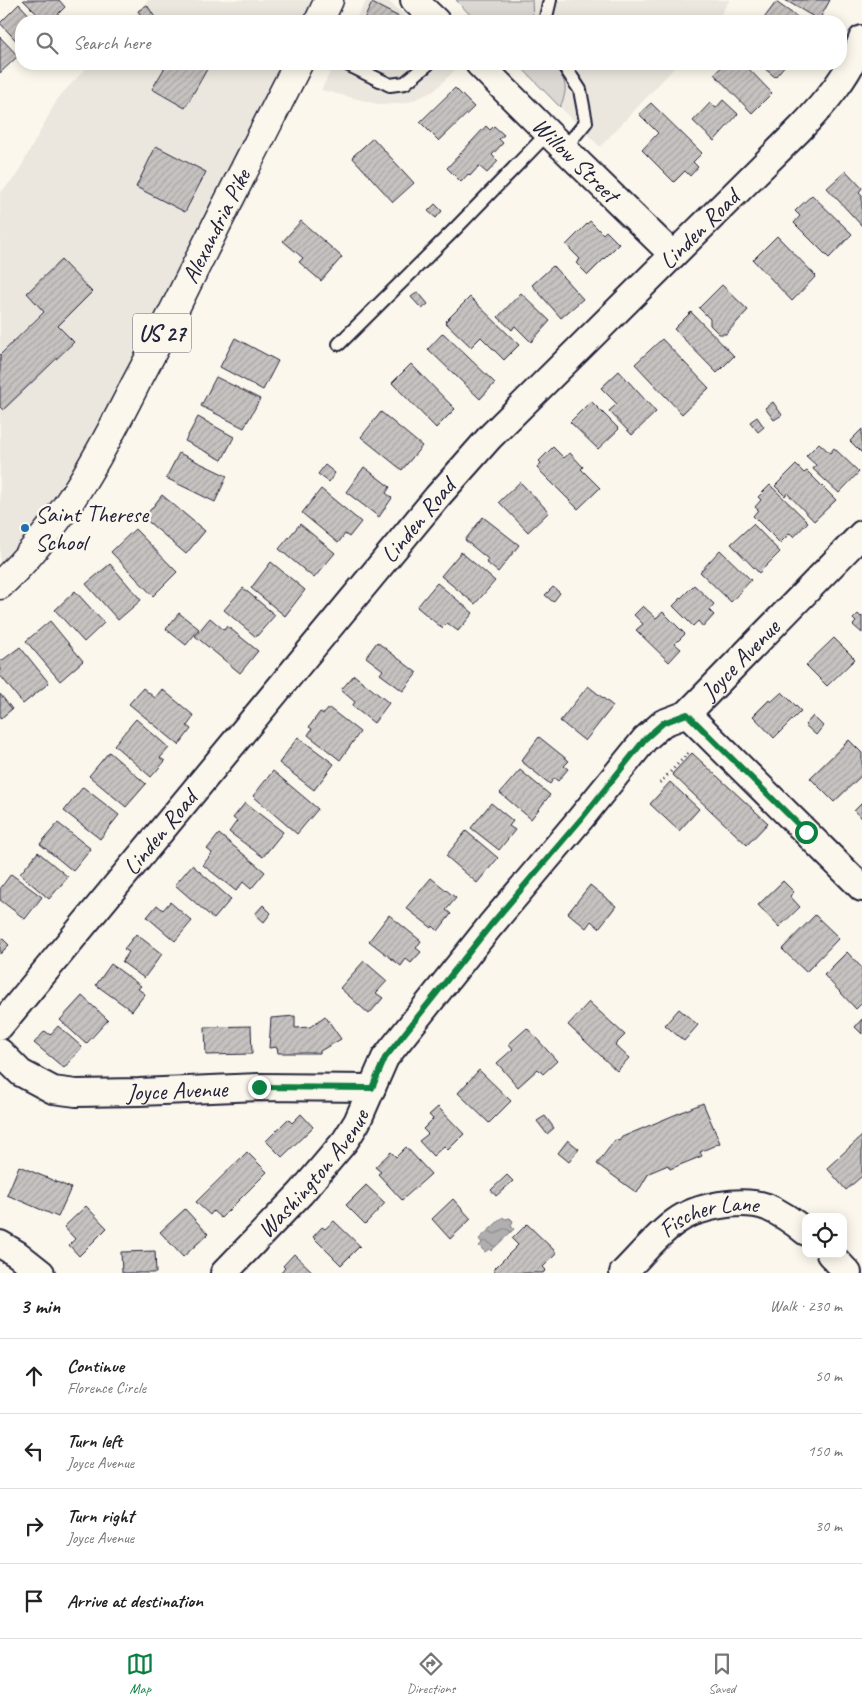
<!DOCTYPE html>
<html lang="en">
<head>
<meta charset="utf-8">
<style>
	body { margin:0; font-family:Caveat,sans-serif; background:#f2f2f2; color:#222 }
	.controls { position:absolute; right:15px; bottom:15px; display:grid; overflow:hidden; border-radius:10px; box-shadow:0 2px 12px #0003 }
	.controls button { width:45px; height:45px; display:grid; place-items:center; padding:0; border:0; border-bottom:1px solid #e0e0e0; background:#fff; color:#222; font:25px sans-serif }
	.stop { position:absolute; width:15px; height:15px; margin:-11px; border:4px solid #0b8043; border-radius:50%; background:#fff }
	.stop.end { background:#0b8043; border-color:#fff; box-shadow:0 1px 5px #0008 }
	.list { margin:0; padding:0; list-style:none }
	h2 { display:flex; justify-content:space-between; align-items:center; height:65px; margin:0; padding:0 20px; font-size:21px }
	h2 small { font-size:16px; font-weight:400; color:#767676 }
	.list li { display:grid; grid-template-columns:32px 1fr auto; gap:15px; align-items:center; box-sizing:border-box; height:75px; padding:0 20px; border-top:1px solid #e0e0e0 }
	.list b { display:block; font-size:19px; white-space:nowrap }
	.list p { margin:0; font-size:16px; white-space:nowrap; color:#767676 }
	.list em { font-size:16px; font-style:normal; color:#767676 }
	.icon { flex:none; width:28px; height:28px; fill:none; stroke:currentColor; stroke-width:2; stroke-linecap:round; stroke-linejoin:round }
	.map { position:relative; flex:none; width:862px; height:1273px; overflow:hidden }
	.search { position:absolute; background:#fff; box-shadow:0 2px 12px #0003; left:15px; right:15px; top:15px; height:55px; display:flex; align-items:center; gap:12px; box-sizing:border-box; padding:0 18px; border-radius:20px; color:#767676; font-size:19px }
	.sheet { height:365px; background:#fff }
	nav { display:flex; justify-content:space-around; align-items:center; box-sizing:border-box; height:70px; border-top:1px solid #e0e0e0; background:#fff; font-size:14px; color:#767676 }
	nav a { display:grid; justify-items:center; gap:2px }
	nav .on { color:#0b8043 }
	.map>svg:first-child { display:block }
</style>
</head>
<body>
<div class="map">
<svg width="862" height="1273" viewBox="0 0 862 1273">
	<defs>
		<pattern id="water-waves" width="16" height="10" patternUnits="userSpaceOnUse" patternTransform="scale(1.25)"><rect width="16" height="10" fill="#b1aeb0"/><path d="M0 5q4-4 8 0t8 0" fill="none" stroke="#908d90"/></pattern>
		<pattern id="building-hatch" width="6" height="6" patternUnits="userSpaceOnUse" patternTransform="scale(1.25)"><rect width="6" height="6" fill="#c6c2c0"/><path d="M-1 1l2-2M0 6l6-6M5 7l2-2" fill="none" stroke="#aaa6a6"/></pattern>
	</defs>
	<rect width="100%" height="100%" fill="#fbf7ec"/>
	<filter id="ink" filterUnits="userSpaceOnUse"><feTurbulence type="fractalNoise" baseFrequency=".02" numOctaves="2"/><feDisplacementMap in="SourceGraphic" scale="10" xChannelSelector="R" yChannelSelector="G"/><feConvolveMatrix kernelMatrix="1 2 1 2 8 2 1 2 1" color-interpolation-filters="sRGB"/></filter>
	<g filter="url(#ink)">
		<path fill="#ebe7df" d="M148,0H329L319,21H129Z
			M367,0H387L411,21H354Z
			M532,0H730L716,21H533Z
			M90,64H298L163,332L0,585V193L16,176L58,98Z
			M334,64H449L455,70L434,91L407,103L382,105L321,90Z
			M554,64H678L600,147L560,107L565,95Z"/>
		<path fill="#dbd8d3" stroke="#7e7d87" d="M456,0H532L533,21H476Z
			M518,64H553C566,81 569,87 560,107Z"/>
		<path fill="url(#water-waves)" stroke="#787681" d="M503,1217L505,1219L510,1218L513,1221L511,1226L514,1229L491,1251L489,1249L485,1252L479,1246L482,1243L479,1239Z"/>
		<path fill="url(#building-hatch)" stroke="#22223b" d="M23,0H59L65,7L51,21H44Z
			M785,0H830L819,20Z
			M776,2L803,21H762Z
			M372,3L407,21H363Z
			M19,4L35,21H21V46L0,23Z
			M147,5L156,19L153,21H145L138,11Z
			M0,37L18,56L0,73Z
			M167,64H210L185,108L152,89Z
			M723,64H744L772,93L752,113L714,74L724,65Z
			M759,64H786L775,77Z
			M455,88L474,107L439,141L420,122Z
			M723,100L738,114L714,141L693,121L710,103L716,108Z
			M651,103L702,153L693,162L698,167L690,176L685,171L674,182L642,150L658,133L639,114Z
			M486,126L490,130L494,126L504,135L499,139L503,143L492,155L498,161L487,173L479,166L470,176L468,174L461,182L447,168Z
			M373,138L414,183L393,202L352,157Z
			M156,146L206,172L185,212L136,187Z
			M846,171L862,188L859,192L862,195V226L827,188Z
			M812,195L852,234L829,258L794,223L800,216L795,211Z
			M435,204L442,211L436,218L428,211Z
			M301,221L342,257L321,281L299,262L303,258L283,241Z
			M590,221L603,234L606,231L619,244L588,275L576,263L580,259L566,245Z
			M777,236L816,276L792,301L753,260Z
			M61,260L92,292L58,326L74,342L3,410L0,407V355L44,312L27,293Z
			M553,266L583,299L561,318L532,285Z
			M722,285L748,310L726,334H719L710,325V319L699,308Z
			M418,292L428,304L422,309L411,297Z
			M521,293L550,321L531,342L515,326L512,330L498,317Z
			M470,297L519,345L504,360L481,337L471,347L445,322Z
			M691,312L734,356L717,373L674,329Z
			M443,333L495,383L480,399L428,349Z
			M235,338L278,361L263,390L220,367Z
			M662,339L709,388L682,414L635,364Z
			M411,364L455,409L436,428L392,383Z
			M619,371L656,412L632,435L609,411L617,404L601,388Z
			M216,377L260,399L244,428L201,406Z
			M591,401L619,429L598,449L570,422Z
			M773,402L782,415L774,420L765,408Z
			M381,412L422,446L402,470L361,437Z
			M198,417L234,437L222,460L185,441Z
			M757,417L764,427L758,432L750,422Z
			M862,429V453L850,441Z
			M819,443L830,453L834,448L859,472L839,493L813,469L816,465L806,456Z
			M553,447L564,458L570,453L583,467L581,469L600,488L578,509L537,468L541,463L539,461Z
			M179,453L227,476L215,502L166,478Z
			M325,465L335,473L329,482L318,474Z
			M796,465L804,473L807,471L836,500L814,521L787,493L785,496L775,486Z
			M364,467L390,487L386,493L392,498L379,517L346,492Z
			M520,482L549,512L528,532L499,502Z
			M770,485L808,522L794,537L790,533L780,543L753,516L758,510L755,507L761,500L758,497Z
			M321,489L361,522L349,537L345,534L338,543L302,513Z
			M162,495L205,531L186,554L144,518Z
			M483,517L519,545L498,572L486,562L488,559L465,540Z
			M300,524L335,553L314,578L279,549Z
			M753,524L780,552L759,573L731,544Z
			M135,529L177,572L153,596L111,552Z
			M720,550L751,580L731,602L700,572Z
			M461,552L495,581L475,604L441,576Z
			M271,562L305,590L285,616L251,588Z
			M110,564L141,600L118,620L86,584Z
			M437,583L473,613L458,631L447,623L442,628L417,607Z
			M694,585L714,604L709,610L714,615L703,627L698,621L693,626L673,606Z
			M553,587L560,593L553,602L545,595Z
			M243,588L275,615L256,637L224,610Z
			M75,591L104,623L84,642L55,610Z
			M643,606L656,618L663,612L685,634L675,644L681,649L669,662L636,630L643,624L634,615Z
			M179,613L199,629L186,645L166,629Z
			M858,614L861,617L862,616V633L853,625L856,622L853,619Z
			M210,618L224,630L227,626L258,651L240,673L195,636Z
			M50,621L83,661L60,681L26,641Z
			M834,638L855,659L827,686L806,665Z
			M377,642L417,673L403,691L380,674L383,670L366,657Z
			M20,647L49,683L23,704L0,675V662Z
			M354,675L389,703L374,723L352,706L355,702L341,690Z
			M588,686L613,706L585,741L560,721Z
			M143,688L155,698L162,689L194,716L187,726L191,729L179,745L129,704Z
			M782,692L801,711L774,738L753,716L769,700L771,702Z
			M0,694L12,709L0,719Z
			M329,708L360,732L340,760L308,735L312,729L309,727L320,712L324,714Z
			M813,716L823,726L816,735L805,725Z
			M136,719L169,748L160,758L165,761L151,777L114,745Z
			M298,737L334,764L314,790L279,763Z
			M539,737L569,761L564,766L568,769L558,781L554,778L550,784L521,761Z
			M849,740L862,753V775L834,802L810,778Z
			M109,752L146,784L126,807L89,776Z
			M692,753L768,823L747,845L672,774Z
			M520,770L550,795L531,819L500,793Z
			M273,771L318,809L297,834L253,796Z
			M670,782L699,809L679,831L650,804Z
			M83,787L119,815L100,839L64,811Z
			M245,803L283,832L263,857L229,832L237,821L233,818Z
			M491,803L513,821L509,826L515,830L499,850L471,828Z
			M862,803V818L854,811Z
			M58,823L91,849L73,871L40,844Z
			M466,831L498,858L477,883L446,856Z
			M219,834L265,872L251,889L243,882L236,891L203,865L212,853L207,849Z
			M38,852L68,877L49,899L20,874Z
			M192,865L231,899L214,919L175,885Z
			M11,874L42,897L25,919L0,900V889Z
			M431,878L456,898L446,910L451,914L438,931L433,926L432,928L406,908Z
			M783,881L794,892L790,896L800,907L779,927L758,905Z
			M590,885L616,906L599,928L591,921L586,928L568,913Z
			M170,902L192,921L175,941L147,917L157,905L163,910Z
			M263,905L271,913L264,922L255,914Z
			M389,915L421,941L416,948L421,952L411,963L406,959L401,966L369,941Z
			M815,915L839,938L806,972L782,949Z
			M136,934L162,954L144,978L122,962L129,952L124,949Z
			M0,936L9,945L0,954Z
			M847,952L862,968V1003L856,1009L824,975Z
			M364,961L387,981L376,993L383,998L369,1014L340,988Z
			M111,964L141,986L138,989L145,994L132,1011L96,985Z
			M82,996L108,1020L86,1044L60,1020Z
			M589,1002L625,1035L615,1045L629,1058L617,1071L568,1025Z
			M679,1009L698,1025L684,1041L665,1025Z
			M295,1016V1028L310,1027L325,1016L341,1039L320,1051V1053H278L277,1047L269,1048L271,1018Z
			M862,1019V1034L855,1027Z
			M58,1026L82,1047L64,1068L34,1043L45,1031L50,1035Z
			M251,1026L252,1054L206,1055L205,1027Z
			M527,1028L557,1061L543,1074L538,1069L518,1087L497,1063L513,1049L509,1044Z
			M479,1070L511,1101L489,1123L458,1093Z
			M703,1103L720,1143L700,1152L702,1156L670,1169L668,1165L649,1173L637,1193L597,1164L615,1140L619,1141L622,1137Z
			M438,1107L464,1134L448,1150L444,1146L433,1156L419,1141L428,1134L423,1129L433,1119L429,1115Z
			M301,1114L313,1127L282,1157L266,1141L288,1119L292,1123Z
			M545,1116L554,1128L547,1134L537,1121Z
			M862,1136V1176L846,1190L827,1168Z
			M568,1140L579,1149L569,1162L558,1153Z
			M406,1147L431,1174L402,1200L378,1174L381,1172L375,1167L391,1152L396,1157Z
			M247,1152L267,1172L221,1218L213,1211L210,1215L196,1202Z
			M19,1166L71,1188L58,1217L7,1195Z
			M507,1175L513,1181L496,1196L491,1190Z
			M366,1185L385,1203L365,1224L346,1205Z
			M453,1199L471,1219L450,1239L432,1219Z
			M86,1206L107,1228L79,1256L69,1245L75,1239L64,1227Z
			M185,1209L208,1234L183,1257L160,1232Z
			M334,1221L360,1246L341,1265L313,1237L322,1227L325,1229Z
			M527,1224L557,1253L543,1267L546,1270L543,1273H496L493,1270L518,1245L512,1239Z
			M155,1251L156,1273H122L121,1252Z
			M294,1254L314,1273H281L285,1268L283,1266Z"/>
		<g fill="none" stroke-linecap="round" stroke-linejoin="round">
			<g stroke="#22223b" stroke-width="16">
				<path id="lane" d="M545,21L550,0
					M347,64L390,85L405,83L428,64
					M563,64L580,90L586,122L564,149
					M339,344L454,230L548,133"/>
			</g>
			<g stroke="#22223b" stroke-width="30">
				<g id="street">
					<path d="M414,0L436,21"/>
					<path id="s1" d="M479,64L548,133L673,255"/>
					<path d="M687,714L862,888"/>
					<path id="s2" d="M0,1026L437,497L490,437L800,129C825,103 851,73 862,39"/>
					<path id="s3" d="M0,1052L21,1073L53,1090L76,1093L139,1092L259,1087L372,1088"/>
					<path d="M0,1244L17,1254L41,1273"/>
					<path d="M830,1254L848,1273"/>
					<path id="s4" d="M224,1273L301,1193L345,1141L357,1122L385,1058L490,926L581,818L645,739L663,723L687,714L862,534"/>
					<path id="s5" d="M623,1273C638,1258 658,1234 675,1222C697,1206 741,1198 767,1207C781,1213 794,1222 806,1232"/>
				</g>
			</g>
			<g stroke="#22223b" stroke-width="31">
				<g id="primary">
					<path d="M319,21L329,0"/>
					<path id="s6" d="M0,585C61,527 98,459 135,385C151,355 167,325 182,294C220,217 259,141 298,64"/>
				</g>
			</g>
			<path stroke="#22223b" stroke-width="3" stroke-dasharray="1 4" stroke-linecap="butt" d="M660,783L690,751"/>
			<use href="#lane" stroke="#fbf7ec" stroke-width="12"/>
			<use href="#street" stroke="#fbf7ec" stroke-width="26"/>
			<use href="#primary" stroke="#fbf7ec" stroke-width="28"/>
		</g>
	</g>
	<g fill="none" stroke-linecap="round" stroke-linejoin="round" filter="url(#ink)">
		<path stroke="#0b8043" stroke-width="6" d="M259,1087L372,1088L385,1058L490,926L582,818L645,739L663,723L687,714L806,832"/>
	</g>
	<circle fill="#1f6fb2" stroke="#fbf7ec" stroke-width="2" cx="25" cy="528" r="5"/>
	<g text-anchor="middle" stroke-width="5" stroke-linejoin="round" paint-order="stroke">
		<rect fill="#fbf7ec" stroke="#636270" stroke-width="1" x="133" y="313.5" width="58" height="39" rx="4"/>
		<g font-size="22" font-weight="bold" fill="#22223b">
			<text x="162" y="341">US 27</text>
		</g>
		<g font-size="24" fill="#22223b" stroke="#fbf7ec">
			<text dy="8" stroke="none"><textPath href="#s1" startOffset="136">Willow Street</textPath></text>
			<text dy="8" stroke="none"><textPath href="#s6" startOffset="421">Alexandria Pike</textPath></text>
			<text dy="8" stroke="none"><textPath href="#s2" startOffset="1061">Linden Road</textPath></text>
			<text dy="8" stroke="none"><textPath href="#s2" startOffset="656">Linden Road</textPath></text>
			<text dy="8" stroke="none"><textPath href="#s4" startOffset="809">Joyce Avenue</textPath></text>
			<text dy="8" stroke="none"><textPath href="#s2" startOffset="251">Linden Road</textPath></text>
			<text dy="8" stroke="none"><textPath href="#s3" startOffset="190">Joyce Avenue</textPath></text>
			<text dy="8" stroke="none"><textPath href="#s4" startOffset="134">Washington Avenue</textPath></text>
			<text dy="8" stroke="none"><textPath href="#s5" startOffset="108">Fischer Lane</textPath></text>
		</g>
		<g font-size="24" fill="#22223b" stroke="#fbf7ec" text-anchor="start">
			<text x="35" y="522">Saint Therese<tspan x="35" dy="28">School</tspan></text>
		</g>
	</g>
</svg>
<div class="controls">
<button><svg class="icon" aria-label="locate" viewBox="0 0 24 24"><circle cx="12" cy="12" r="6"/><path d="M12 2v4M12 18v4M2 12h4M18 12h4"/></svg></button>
</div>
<div class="stop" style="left:806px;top:832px"></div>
<div class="stop end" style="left:259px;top:1087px"></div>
<div class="search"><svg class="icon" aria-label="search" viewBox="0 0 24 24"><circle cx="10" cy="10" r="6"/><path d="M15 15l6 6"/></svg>Search here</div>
</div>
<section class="sheet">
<h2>3 min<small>Walk · 230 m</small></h2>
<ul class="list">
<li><svg class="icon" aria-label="ahead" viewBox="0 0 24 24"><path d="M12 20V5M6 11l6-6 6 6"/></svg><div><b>Continue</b><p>Florence Circle</p></div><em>50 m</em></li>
<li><svg class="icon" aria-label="left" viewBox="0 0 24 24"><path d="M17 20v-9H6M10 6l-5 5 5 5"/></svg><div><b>Turn left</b><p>Joyce Avenue</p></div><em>150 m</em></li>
<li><svg class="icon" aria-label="right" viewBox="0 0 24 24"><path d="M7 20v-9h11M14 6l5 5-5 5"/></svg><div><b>Turn right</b><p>Joyce Avenue</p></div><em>30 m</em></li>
<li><svg class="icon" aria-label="arrive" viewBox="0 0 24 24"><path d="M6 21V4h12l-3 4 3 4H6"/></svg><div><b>Arrive at destination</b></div></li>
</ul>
</section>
<nav>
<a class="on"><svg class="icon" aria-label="map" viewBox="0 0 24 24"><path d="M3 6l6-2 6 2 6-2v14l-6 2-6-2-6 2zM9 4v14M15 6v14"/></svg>Map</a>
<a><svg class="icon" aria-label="directions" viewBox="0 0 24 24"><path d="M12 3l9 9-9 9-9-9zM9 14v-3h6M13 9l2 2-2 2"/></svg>Directions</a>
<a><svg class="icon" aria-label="saved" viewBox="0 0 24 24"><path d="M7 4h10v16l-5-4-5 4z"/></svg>Saved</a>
</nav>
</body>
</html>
